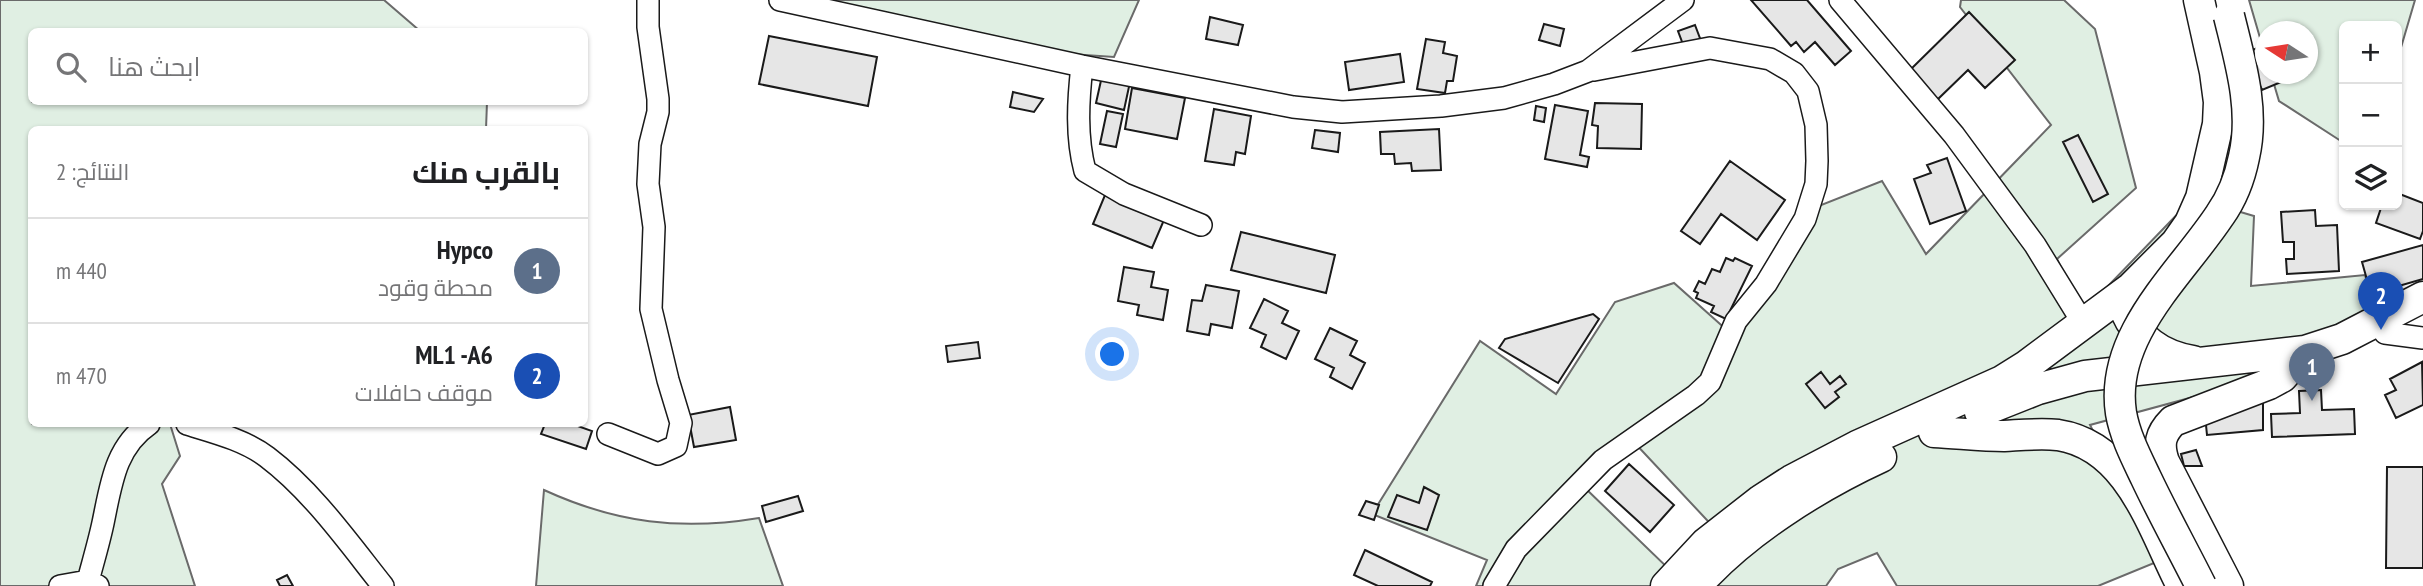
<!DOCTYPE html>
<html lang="ar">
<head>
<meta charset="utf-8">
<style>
	body { margin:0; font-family:"PT Sans Narrow",Cairo,sans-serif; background:#f6f6f6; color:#202124; direction:rtl }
	.controls { position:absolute; right:21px; top:21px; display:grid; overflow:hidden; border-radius:10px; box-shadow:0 2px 5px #0004 }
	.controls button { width:63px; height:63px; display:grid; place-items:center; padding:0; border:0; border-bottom:2px solid #e0e0e0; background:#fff; color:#202124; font:35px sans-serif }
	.compass { position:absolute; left:2255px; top:21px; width:63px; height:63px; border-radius:50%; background:#fff; box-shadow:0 2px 5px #0004; rotate:282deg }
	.you { position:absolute; left:1113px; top:355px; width:24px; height:24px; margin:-18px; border:5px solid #fff; border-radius:50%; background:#1a73e8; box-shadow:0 0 0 10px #1a73e833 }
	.badge { display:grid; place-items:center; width:46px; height:46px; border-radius:50%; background:#c62828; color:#fff; font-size:23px; font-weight:700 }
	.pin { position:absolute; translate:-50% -58px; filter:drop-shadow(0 2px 4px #0008) }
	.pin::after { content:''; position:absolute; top:37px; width:24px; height:21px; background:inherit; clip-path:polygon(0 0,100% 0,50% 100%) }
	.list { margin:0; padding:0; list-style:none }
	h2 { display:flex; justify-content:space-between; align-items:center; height:91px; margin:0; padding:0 28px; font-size:30px }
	h2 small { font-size:23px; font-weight:400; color:#757577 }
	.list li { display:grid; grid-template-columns:46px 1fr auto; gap:21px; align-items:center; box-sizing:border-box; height:105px; padding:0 28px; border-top:2px solid #e0e0e0 }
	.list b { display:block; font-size:26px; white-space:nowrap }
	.list p { margin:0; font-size:23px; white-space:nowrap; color:#757577 }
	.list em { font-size:23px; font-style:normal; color:#757577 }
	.icon { flex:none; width:38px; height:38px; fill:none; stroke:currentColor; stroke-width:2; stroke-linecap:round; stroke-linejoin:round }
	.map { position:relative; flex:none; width:2423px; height:586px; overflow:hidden; direction:ltr }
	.search { position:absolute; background:#fff; box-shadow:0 2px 5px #0004; left:28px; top:28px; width:560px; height:77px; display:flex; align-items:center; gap:18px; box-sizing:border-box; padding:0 24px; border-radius:10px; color:#757577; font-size:26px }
	.panel { position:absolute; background:#fff; box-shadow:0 2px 5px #0004; left:28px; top:126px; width:560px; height:301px; border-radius:10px; direction:rtl }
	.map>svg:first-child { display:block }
</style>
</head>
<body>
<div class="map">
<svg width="2423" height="586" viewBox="0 0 2423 586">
	<rect width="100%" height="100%" fill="#fff"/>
	<path fill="#e0efe3" stroke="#6a6a6a" stroke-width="2" fill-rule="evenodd" d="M0,0H384L420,31L32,32V102H487L486,129L32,130V424H170L180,456L162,484L195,586H100L62,576L49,586H0Z
		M823,0H1139L1114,57L999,49Z
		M1961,0H2064L2095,29L2136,188L2057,259L2082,313L2193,198L2254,216L2251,286L2365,275L2381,328L2293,370L2090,425L2159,561L2098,586H1897L1877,553L1838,569L1826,586H1476L1487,560L1372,514L1480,341L1556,394L1615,302L1674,283L1729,332L1811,209L1882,181L1926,254L2051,125L1960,7ZM1631,439L1720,534L1675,575L1583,486Z
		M2249,0H2415L2397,61V26H2344V143L2279,101L2271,74H2308V32H2266L2265,55Z
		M544,490C616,523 681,531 759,518L783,586H536Z"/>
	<path fill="#e6e6e6" stroke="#1a1a1a" stroke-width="2" d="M1751,0H1807L1851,51L1835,65L1815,42L1804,52L1796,42L1791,46Z
		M1969,12L2015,60L1985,88L1968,70L1937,100L1909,71Z
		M1210,17L1243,25L1238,45L1206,39Z
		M1544,24L1564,29L1560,46L1539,40Z
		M1695,25L1701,41L1684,47L1678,31Z
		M769,36L877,57L868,106L759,84Z
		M1426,39L1445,42L1443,53L1457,56L1453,81H1447L1445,93L1417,89Z
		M2266,44V74H2300L2262,90L2246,53Z
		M1400,54L1404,82L1349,90L1345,62Z
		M1102,76L1130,82L1124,110L1096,103Z
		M1132,88L1185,98L1177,139L1125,129Z
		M1013,92L1043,99L1034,112L1010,107Z
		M1595,103L1642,104L1641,149L1597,148L1598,126L1592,125Z
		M1555,105L1588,111L1580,155L1589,157L1587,167L1545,159Z
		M1536,106L1546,108L1544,122L1534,120Z
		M1214,109L1251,116L1245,154L1236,152L1234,165L1205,161Z
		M1107,111L1123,114L1116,147L1100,144Z
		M1439,129L1441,170L1412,171L1411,163L1395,164L1394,154H1381L1380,132Z
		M1315,130L1340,133L1338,152L1312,148Z
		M2078,135L2108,194L2093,202L2063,142Z
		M1947,158L1966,211L1930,224L1914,179L1931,173L1927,165Z
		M1730,161L1785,200L1757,240L1721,214L1700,244L1681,231Z
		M2397,193L2423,203V231L2420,239L2376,223L2382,205H2397Z
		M1105,195L1164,220L1152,248L1093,224Z
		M2315,210L2316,226L2337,225L2339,271L2287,274L2286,259H2294V242H2283L2281,212Z
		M1241,232L1335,255L1326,293L1231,270Z
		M2423,245V279L2371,294L2362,262Z
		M1726,258L1733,261L1735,258L1752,266L1726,319L1711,312L1714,306L1696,298L1698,293L1694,291L1699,281L1705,284L1712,269L1720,272Z
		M1124,267L1154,272L1151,287L1168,290L1163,320L1137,315L1139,305L1118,301Z
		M1206,285L1239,291L1232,328L1211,324L1209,335L1187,331L1192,300L1202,301Z
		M1264,299L1288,311L1282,323L1299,331L1286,359L1261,347L1266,335L1250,328Z
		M1593,314L1599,319L1558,383L1499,348L1505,339Z
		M1330,328L1357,341L1350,355L1365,363L1352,389L1330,377L1334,368L1315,359Z
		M978,342L980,358L948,362L946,346Z
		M2422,362L2423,405L2396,418L2385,395L2396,390L2390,379Z
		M1821,372L1830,384L1840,376L1846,384L1835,392L1839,397L1825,408L1806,384Z
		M2321,390L2322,410L2354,409L2355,434L2272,437L2271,414L2300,413L2299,391Z
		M2263,401V430L2207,435L2205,415Z
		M730,407L736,440L694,447L688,415Z
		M545,424H572L592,431L586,449L541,434Z
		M2196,450L2202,466H2184L2181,454Z
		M1629,464L1674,505L1650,532L1605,491Z
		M2387,467H2423V568H2386Z
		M1424,487L1439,495L1427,530L1388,517L1397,495L1419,503Z
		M798,496L803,511L766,522L762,506Z
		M1366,501L1379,505L1374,520L1359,515Z
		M1365,550L1432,582L1430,586H1378L1354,575Z
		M287,575L293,586H280L277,580Z"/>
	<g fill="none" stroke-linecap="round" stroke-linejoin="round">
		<g stroke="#1a1a1a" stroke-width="24">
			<path id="minor" d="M780,0L1082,66L1293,107L1342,112L1441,106L1504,98L1554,84L1588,71L1683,0
				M1840,0L1954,135L2035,245L2083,323
				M1082,66C1078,101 1076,137 1085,171L1124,194L1201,225
				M2376,320L2385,333L2423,338
				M187,424C213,432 245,440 267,457C312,491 348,542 383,586
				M608,434L658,454L676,446L681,423L668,380L651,309L654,227L648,184L650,144L658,112V99L648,27V0
				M88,581C93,562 99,542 103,523C111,485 115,447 149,424
				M60,586L88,581L98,586
				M1494,586L1516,549L1603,460L1696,395L1710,382L1736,321L1766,284L1805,219L1816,184L1817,161L1816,125L1808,91L1794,73L1770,59L1710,48L1594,70"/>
		</g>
		<g stroke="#1a1a1a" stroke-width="33">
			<path id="highway" d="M2125,310C2138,340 2161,356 2193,361
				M1980,412L2038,389L2085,376L2305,351L2342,339L2423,297
				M1934,432C1957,433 1981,436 2004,436C2022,435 2040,433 2058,435C2130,446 2153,530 2182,586
				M1666,586L1706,543L1761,500L1792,480L1857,446L2002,381L2026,366L2131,288L2176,243L2190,223L2201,198L2218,124L2219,102L2215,72L2199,0
				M1696,586C1744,532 1816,487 1881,457
				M2228,586L2164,462C2158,444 2160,434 2173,421L2269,384L2282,377L2305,351"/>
		</g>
		<use href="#minor" stroke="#fff" stroke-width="21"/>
		<use href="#highway" stroke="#fff" stroke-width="30"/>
		<g stroke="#1a1a1a" stroke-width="33" stroke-linecap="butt">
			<path id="highway-bridge" d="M2201,586C2183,550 2163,514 2146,478C2136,457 2125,436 2121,413C2109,335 2181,274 2220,215C2232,198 2240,177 2244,157C2255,110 2240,61 2229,16"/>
		</g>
		<use href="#highway-bridge" stroke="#fff" stroke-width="30"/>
	</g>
</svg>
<div class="controls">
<button>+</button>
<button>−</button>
<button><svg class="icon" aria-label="layers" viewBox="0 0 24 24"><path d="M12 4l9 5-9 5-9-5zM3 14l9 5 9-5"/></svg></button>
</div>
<svg class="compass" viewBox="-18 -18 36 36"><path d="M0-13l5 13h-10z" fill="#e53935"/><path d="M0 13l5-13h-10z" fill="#757577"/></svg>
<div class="you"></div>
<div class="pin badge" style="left:2312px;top:401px;background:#5c6f8a">1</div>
<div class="pin badge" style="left:2381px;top:330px;background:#1a4fb4">2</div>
<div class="search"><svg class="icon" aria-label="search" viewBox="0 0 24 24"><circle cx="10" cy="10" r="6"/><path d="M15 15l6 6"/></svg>ابحث هنا</div>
<section class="panel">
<h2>بالقرب منك<small>النتائج: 2</small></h2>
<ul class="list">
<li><span class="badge" style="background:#5c6f8a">1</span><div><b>Hypco</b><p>محطة وقود</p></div><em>440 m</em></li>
<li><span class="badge" style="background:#1a4fb4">2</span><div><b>ML1 -A6</b><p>موقف حافلات</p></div><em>470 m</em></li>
</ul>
</section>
</div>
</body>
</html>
